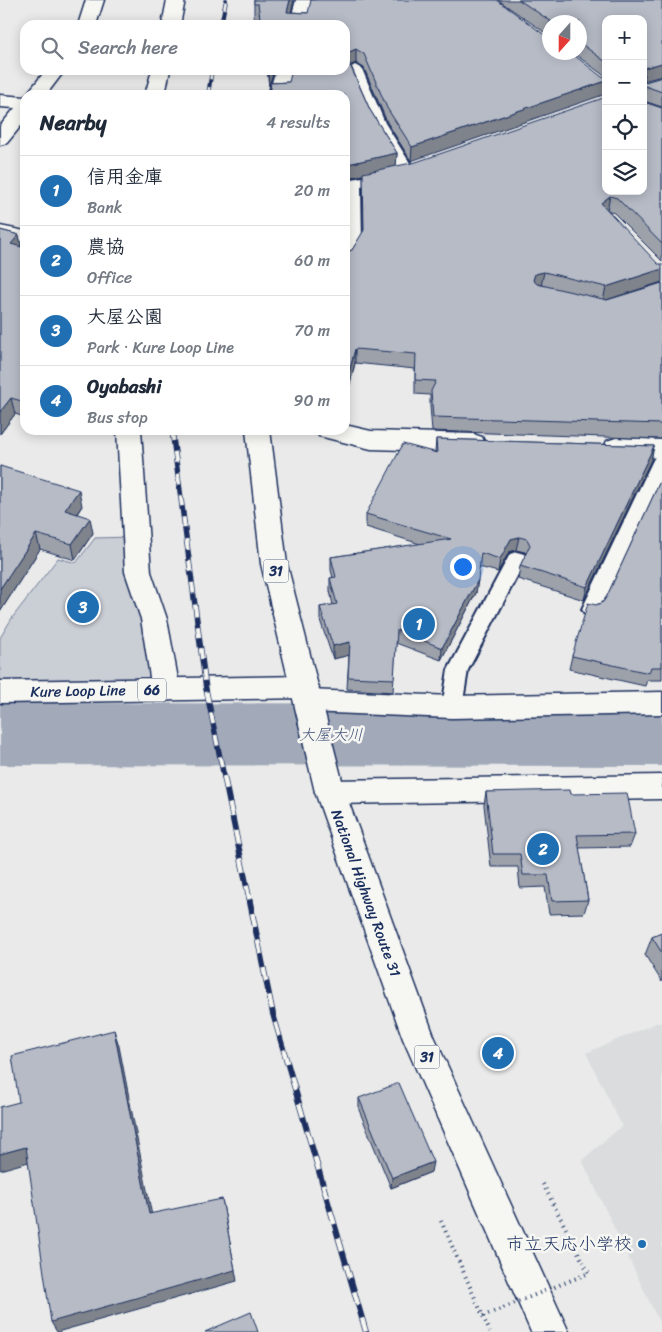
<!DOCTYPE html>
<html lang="en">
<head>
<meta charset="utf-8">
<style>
	body { margin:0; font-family:Sriracha,"Klee One",sans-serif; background:#f6f6f7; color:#1f2937 }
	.controls { position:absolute; right:15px; top:15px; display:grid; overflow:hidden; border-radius:10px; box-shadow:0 2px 12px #0003 }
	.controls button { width:45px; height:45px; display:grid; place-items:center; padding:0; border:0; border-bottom:1px solid #e0e1e3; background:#fff; color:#1f2937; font:25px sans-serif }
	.compass { position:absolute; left:542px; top:15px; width:45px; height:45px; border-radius:50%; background:#fff; box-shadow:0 2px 12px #0003; rotate:201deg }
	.you { position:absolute; left:462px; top:566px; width:18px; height:18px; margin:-12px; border:4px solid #fff; border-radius:50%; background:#1a73e8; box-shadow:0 0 0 8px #1a73e833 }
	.badge { display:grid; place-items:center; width:32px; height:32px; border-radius:50%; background:#1f6fb2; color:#fff; font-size:16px; font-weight:700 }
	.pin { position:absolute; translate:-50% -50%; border:2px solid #fff; box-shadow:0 1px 5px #0006 }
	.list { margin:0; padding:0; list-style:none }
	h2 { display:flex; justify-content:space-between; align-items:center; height:65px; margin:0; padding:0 20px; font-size:21px }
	h2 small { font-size:16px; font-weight:400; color:#747a83 }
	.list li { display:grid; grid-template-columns:32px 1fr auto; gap:15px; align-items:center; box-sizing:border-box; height:70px; padding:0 20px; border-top:1px solid #e0e1e3 }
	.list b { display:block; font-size:19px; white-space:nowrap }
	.list p { margin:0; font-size:16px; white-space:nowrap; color:#747a83 }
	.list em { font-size:16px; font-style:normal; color:#747a83 }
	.icon { flex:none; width:28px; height:28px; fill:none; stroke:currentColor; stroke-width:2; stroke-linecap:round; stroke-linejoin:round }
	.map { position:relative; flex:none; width:662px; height:1332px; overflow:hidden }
	.search { position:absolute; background:#fff; box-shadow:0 2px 12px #0003; left:20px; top:20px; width:330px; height:55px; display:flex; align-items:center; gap:12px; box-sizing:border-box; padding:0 18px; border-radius:15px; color:#747a83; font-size:19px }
	.panel { position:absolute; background:#fff; box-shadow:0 2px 12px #0003; left:20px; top:90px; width:330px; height:345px; border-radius:15px }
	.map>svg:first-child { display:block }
</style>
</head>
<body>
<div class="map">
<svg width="662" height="1332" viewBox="0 0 662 1332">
	<rect width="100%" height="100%" fill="#e9eae9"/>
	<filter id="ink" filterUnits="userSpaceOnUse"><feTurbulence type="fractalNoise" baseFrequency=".02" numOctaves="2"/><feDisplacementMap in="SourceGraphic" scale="10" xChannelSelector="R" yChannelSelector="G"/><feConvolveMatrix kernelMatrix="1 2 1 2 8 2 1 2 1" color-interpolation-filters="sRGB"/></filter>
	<g filter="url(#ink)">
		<path fill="#dadcde" d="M656,1023H662V1328L582,1160L622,1126L586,1053Z"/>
		<path fill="#caced5" stroke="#727e9a" d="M130,537L161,685L0,688V638L12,618L58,558L76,563L95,538Z"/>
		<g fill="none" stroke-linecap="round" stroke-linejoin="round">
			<path fill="#a2aaba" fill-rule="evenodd" d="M0,703L662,704V766L0,765Z"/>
			<g stroke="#1b2f5e" stroke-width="4">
				<path id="lane" d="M355,65L362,69L385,123L415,171L413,174L361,186L362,244L351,263L345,265L346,183L348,180L399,169L371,123L348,69Z
					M662,454V479L602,609L599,614L592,617L585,614L582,609L653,460L656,456Z
					M517,552L524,554L526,559L468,670L462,707L459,713L452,715L445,713L442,707L448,670L510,554Z"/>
			</g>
			<g stroke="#1b2f5e" stroke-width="3">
				<path id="street" d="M86,0H104L96,25H78Z
					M167,0H185L180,25H162Z
					M46,70H65L46,95H26Z
					M152,70H170L165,95H145Z
					M0,95L25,97V121L7,143L0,145V126L15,108L0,107Z
					M0,226L25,231V245L0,240Z
					M345,425L371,431L473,434L482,437L485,443L482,449L473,452L371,449L319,436L316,430H345Z
					M117,430H141L151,572L167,619L180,690L176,698L166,701L156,698L152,690L141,619L125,572Z
					M616,438L662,440V458L616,456L607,453L604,447L607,441Z
					M308,690L452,696L662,692V714L452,718L308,712L298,709L294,701L298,693Z
					M662,775V799L330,804L320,801L315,792L320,783L330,780Z"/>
			</g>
			<g stroke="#1b2f5e" stroke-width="3">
				<path id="primary" d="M305,676L315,679L319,687L315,695L305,698L0,703V681Z"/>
			</g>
			<g stroke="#1b2f5e" stroke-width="3">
				<path id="highway" d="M296,0H314L307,25H289Z
					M276,70H294L288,95H268Z
					M246,430H270L287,564L345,792L434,1036L569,1332H531L403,1039L315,792L261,564Z"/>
			</g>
			<path stroke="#1b2f5e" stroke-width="4" stroke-dasharray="1 4.5" stroke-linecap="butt" d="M543,1184L583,1262
				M441,1221L490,1332"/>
			<use href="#lane" fill="#f6f6f2" fill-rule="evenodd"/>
			<use href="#street" fill="#f6f6f2" fill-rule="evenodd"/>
			<use href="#primary" fill="#f6f6f2" fill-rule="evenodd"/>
			<use href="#highway" fill="#f6f6f2" fill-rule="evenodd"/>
			<g stroke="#1b2f5e" stroke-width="4">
				<path id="rail-far2" d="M221,25L226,0
					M208,95L212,70"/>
			</g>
			<g stroke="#1b2f5e" stroke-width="5.5">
				<path id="rail-far1" d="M172,430L206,689L224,777"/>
			</g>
			<g stroke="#1b2f5e" stroke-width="6">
				<path id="rail" d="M224,776L273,1014L366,1332"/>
			</g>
			<use href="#rail-far2" stroke="#f6f6f2" stroke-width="2.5" stroke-dasharray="8" stroke-linecap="butt"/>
			<use href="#rail-far1" stroke="#f6f6f2" stroke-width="4" stroke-dasharray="11" stroke-linecap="butt"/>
			<use href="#rail" stroke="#f6f6f2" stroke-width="4.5" stroke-dasharray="14" stroke-linecap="butt"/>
			<path stroke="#1b2f5e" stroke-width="4" stroke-dasharray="1 4.5" stroke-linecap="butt" d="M483,1316L589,1273L583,1262"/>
		</g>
		<path fill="#9da1aa" stroke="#1b2f5e" d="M254,0L291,12L308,13L497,0L411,161L387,122L364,68L356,63L351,66L370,110L397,153L396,167L643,191L606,19V77L572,52H580V22H550V36L498,0H662L645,81V82L662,77V107L644,101V102L662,108V261L614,213L608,210L662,282L606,300H607L662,283V439L432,431L430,406V395L415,394V369L355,363L348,392H345V252H346L352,250L364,231L363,175L348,178L345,181V95H271L270,83L289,82L345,25H260L258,18H254Z
			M267,70H274L269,86Z
			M0,230L19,235L21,247L25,248V417L15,414L0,434Z
			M436,439L654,446L651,460L584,600L518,579L520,566L526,554L525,552L516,550L509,552L498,572L479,567L476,593L441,660L396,643L393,692L347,689L349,655L333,659L320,620V607L333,605L330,591V578H333L331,570V557L420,544L366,527V514L435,453Z
			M0,466L82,506L77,514L93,533L75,560L40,549L0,612Z
			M662,477V680H647L645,686L569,669L572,656L596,605L603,602L607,596Z
			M486,792L571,794L635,834L630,847L579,848L588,900L584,913L549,914L545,887L520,888L518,867H491L484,805Z
			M662,933V982L645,955L652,937Z
			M359,1098L431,1172L391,1188L359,1110Z"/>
		<path fill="#7f838b" stroke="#1b2f5e" d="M290,0H294L288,25L287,12Z
			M356,49V63L347,67L346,56L347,53Z
			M662,63V76L643,81L644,68Z
			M269,70H274L269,86L268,72Z
			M606,81V94L411,161L412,147Z
			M397,153L396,168L348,178L345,181V167L348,164Z
			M610,196L607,210L601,203Z
			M19,235L22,251L11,244Z
			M662,269V282L603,301L606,287Z
			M544,272L541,286L533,288V280L535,274Z
			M355,349V363L348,392V377Z
			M11,398L15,414L0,434V412Z
			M654,446L651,460L584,600L587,587Z
			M79,490L82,506L68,526L65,510Z
			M90,518L93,533L75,560L72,544Z
			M36,534L40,549L0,612V589Z
			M519,537L516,550L509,552L498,572L500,559L511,539Z
			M478,580L476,593L441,660L442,648Z
			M350,642V655L333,659V646Z
			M114,1030L119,1046L154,1226L149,1214Z
			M26,1147L32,1161L0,1170V1154Z
			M433,1162L431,1172L391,1188L392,1178Z
			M222,1199L237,1281L57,1332L51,1322Z"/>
		<path fill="#b6bbc6" stroke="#1b2f5e" d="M254,0H290L287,12L308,13L311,0H497L546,36L550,37V52H570L602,77L606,78V81L412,147L387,108L364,54L356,49L347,53L346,56L370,110L397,153L348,164L345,167V95H272L270,83L289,82L292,70H345V25H261L258,4H254Z
			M519,0H662V63L644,68L645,82L662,77V92L645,86L644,102L662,108V244L617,198L610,196L601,203L658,264H662V269L606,287L544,272L535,274L533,280L537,284L607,300L662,283V424L433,417L431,391L436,381L415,380L416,354L355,349L348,377H345V252H346L352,250L364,230L363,173L416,162L606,97V191H643V19H606V62L580,43V22H552Z
			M0,230L19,235L11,244L25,248V402L11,398L0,412Z
			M436,439L654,446L587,587L520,566L530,545L527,539L519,537L511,539L500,559L481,553L478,580L442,648L397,630L394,679L348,677L350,642L333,646L320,607L337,604L330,578L336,577L331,557L451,539L366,514L403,444L437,453Z
			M0,466L79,490L65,510L90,518L72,544L36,534L0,589Z
			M662,477V667H651L649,673L572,656L588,603L596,605L603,602L607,596Z
			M570,790L571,794L627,793L635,834L577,835L588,900L552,901L548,875H523L520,854H493L486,792Z
			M662,933V953L652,937Z
			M114,1030L149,1214L222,1199L235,1270L51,1322L26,1147L0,1154V1107L19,1102L12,1056Z
			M399,1083L433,1162L392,1178L359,1098Z
			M251,1312L258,1332H205Z"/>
	</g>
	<circle fill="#1f6fb2" stroke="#f6f6f2" stroke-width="2" cx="642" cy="1244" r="5"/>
	<g text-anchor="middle" stroke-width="5" stroke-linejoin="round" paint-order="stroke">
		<g fill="#f6f6f2" stroke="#5d6b8a" stroke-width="1">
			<rect x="263.5" y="559.5" width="25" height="23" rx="4"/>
			<rect x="138" y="678.5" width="28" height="23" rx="4"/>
			<rect x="414.5" y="1045.5" width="25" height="23" rx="4"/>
		</g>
		<g font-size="14" font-weight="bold" fill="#1b2f5e">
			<text x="276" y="576">31</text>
			<text x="152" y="695">66</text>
			<text x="427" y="1062">31</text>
		</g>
		<g font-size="15" fill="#1b2f5e" stroke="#f6f6f2">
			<text transform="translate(78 691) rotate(-1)" y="5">Kure Loop Line</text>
			<text transform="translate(366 893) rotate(70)" y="5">National Highway Route 31</text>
		</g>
		<g font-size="16" font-style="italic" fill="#44547a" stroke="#f6f6f2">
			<text x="331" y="740">大屋大川</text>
		</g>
		<g font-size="18" fill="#1b2f5e" stroke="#f6f6f2" text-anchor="end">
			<text x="632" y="1250">市立天応小学校</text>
		</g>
	</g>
</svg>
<div class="controls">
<button>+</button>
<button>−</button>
<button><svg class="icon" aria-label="locate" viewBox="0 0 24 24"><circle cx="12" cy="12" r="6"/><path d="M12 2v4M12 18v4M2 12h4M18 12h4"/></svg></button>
<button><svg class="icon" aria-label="layers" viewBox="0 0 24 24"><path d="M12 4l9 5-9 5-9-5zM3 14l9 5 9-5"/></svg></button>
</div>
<svg class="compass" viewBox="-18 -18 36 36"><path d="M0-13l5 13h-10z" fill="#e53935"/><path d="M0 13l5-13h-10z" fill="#747a83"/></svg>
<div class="you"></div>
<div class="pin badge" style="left:419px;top:624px">1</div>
<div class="pin badge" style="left:543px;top:849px">2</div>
<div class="pin badge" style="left:83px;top:607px">3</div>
<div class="pin badge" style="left:498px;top:1053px">4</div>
<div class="search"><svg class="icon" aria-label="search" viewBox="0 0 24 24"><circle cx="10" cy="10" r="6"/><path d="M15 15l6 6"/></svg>Search here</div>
<section class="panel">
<h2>Nearby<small>4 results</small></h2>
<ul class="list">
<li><span class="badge">1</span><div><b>信用金庫</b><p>Bank</p></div><em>20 m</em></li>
<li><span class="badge">2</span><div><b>農協</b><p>Office</p></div><em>60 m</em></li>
<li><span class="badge">3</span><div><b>大屋公園</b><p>Park · Kure Loop Line</p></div><em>70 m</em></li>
<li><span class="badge">4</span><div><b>Oyabashi</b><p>Bus stop</p></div><em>90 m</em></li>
</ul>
</section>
</div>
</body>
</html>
